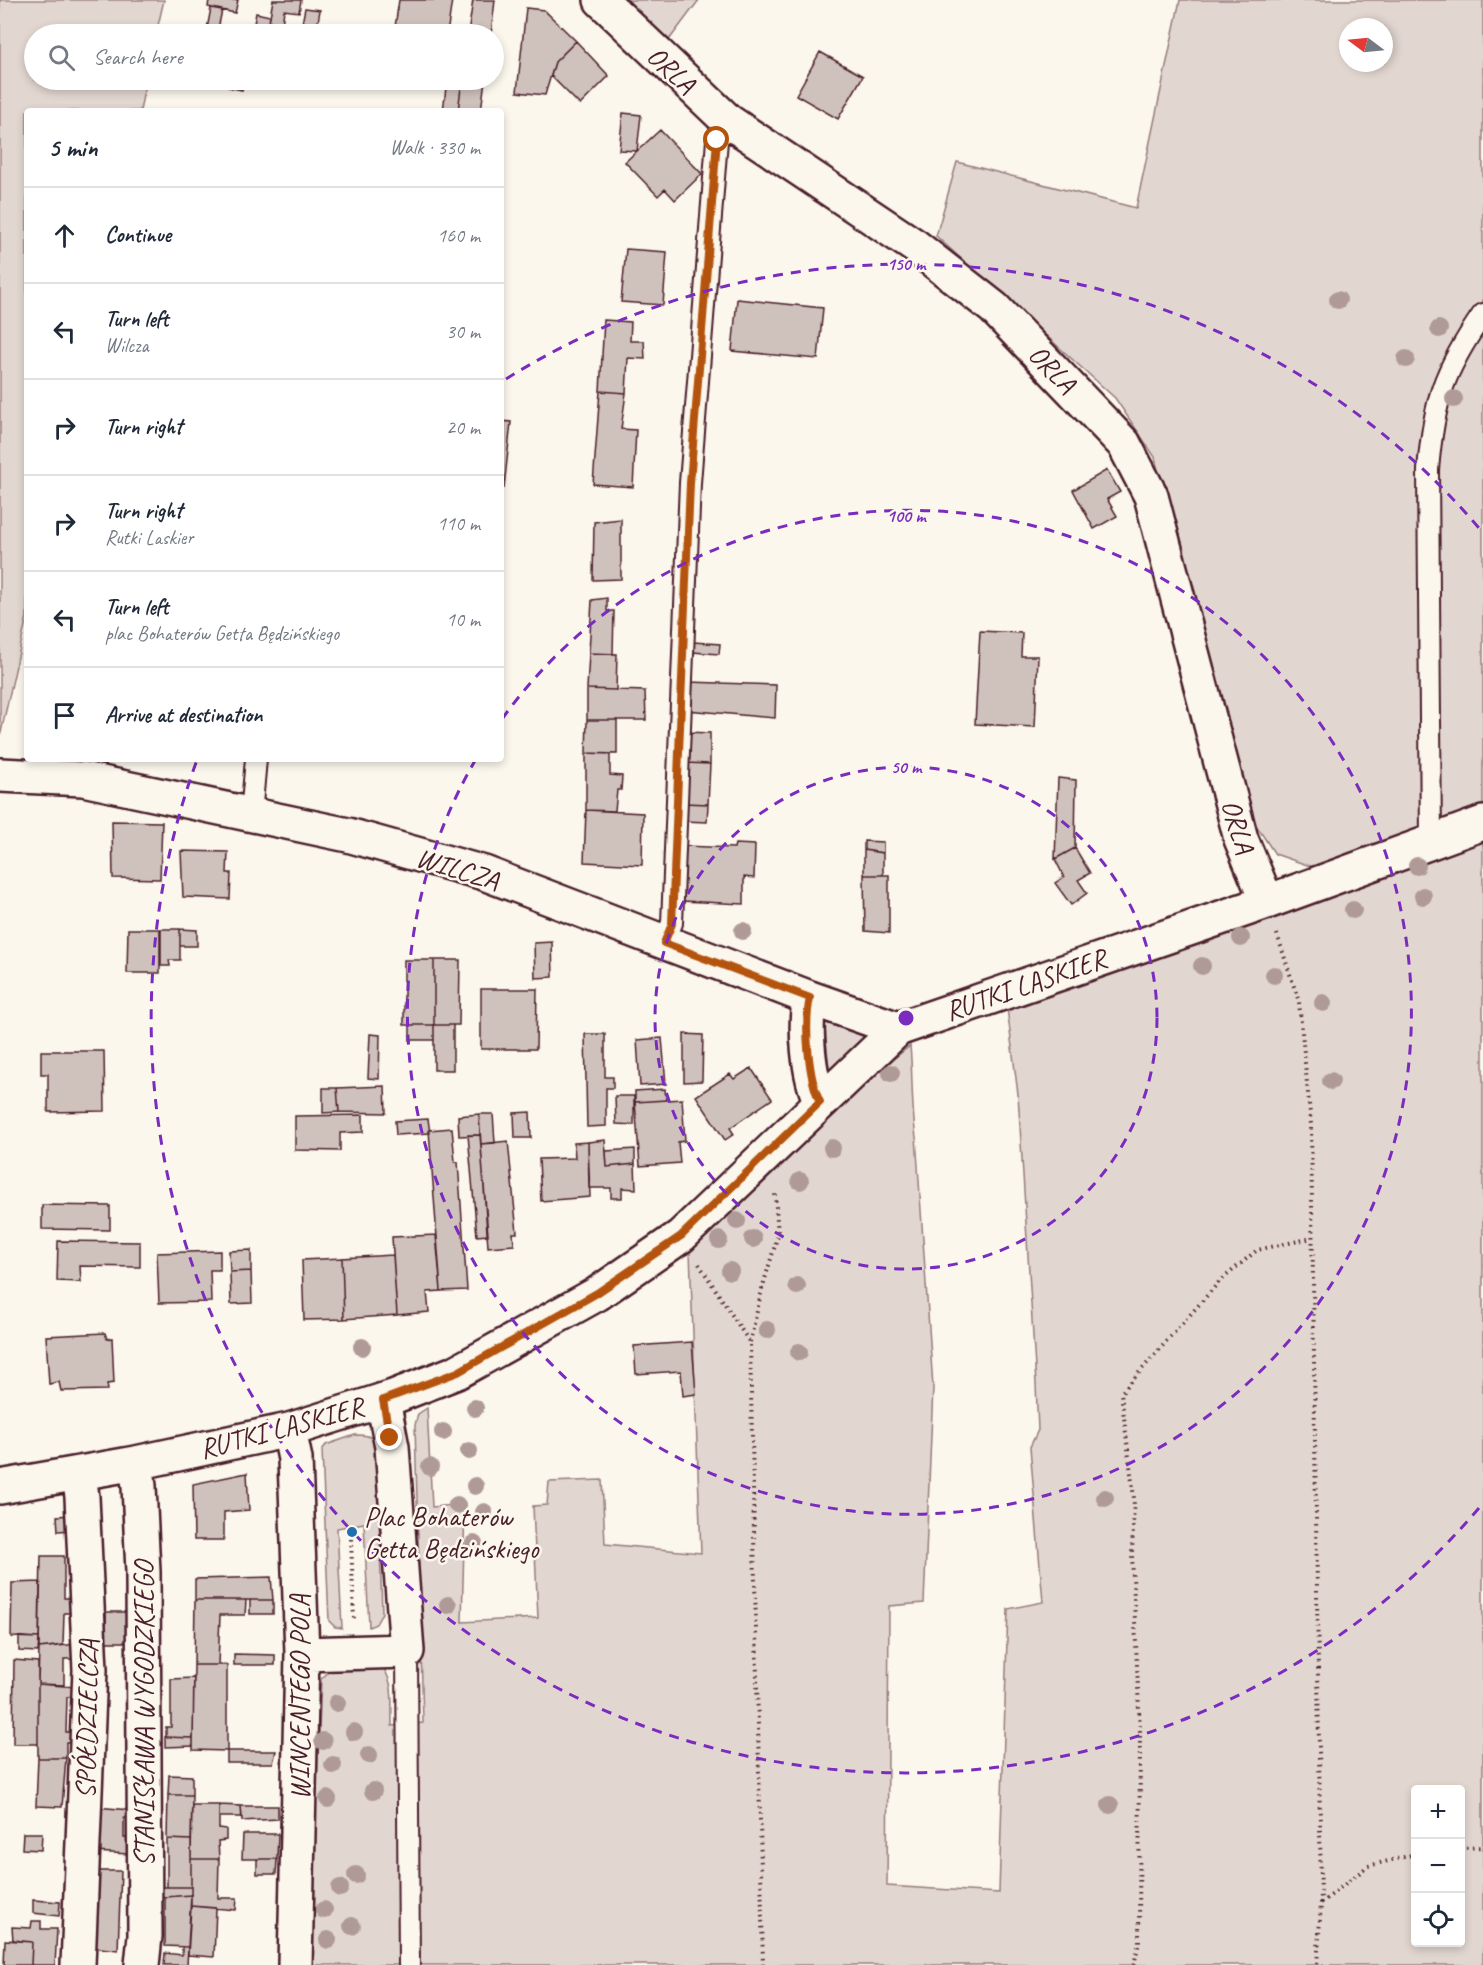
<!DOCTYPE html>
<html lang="en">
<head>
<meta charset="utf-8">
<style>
	body { margin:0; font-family:Caveat,sans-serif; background:#f6f6f7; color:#1f2937 }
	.controls { position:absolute; right:18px; bottom:18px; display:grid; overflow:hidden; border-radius:6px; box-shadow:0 3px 9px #0003 }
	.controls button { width:54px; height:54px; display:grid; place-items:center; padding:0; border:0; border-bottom:2px solid #e0e1e3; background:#fff; color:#1f2937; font:30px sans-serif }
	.compass { position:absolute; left:1339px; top:18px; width:54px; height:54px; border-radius:50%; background:#fff; box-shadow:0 3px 9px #0003; rotate:286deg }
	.stop { position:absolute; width:18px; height:18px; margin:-14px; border:4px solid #b45309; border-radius:50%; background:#fff }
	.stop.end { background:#b45309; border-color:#fff; box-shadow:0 2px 6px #0008 }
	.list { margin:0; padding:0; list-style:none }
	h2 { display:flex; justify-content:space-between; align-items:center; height:78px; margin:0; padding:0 24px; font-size:26px }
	h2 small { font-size:20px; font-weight:400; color:#747a83 }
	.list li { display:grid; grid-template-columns:39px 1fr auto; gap:18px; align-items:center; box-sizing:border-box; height:96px; padding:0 24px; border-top:2px solid #e0e1e3 }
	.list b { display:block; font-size:22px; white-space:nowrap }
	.list p { margin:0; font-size:20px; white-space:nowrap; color:#747a83 }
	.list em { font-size:20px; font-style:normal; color:#747a83 }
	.icon { flex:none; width:33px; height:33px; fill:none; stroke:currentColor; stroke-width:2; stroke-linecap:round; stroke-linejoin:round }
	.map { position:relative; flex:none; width:1483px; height:1965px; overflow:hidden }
	.search { position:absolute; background:#fff; box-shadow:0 3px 9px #0003; left:24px; top:24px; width:480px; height:66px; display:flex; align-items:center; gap:15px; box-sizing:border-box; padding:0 21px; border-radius:33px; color:#747a83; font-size:22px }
	.panel { position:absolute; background:#fff; box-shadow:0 3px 9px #0003; left:24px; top:108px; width:480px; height:654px; border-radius:6px }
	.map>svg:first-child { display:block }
</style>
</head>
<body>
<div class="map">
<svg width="1483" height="1965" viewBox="0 0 1483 1965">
	<rect width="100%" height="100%" fill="#fbf7ec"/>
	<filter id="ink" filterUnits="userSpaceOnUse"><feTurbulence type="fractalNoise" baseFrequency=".0167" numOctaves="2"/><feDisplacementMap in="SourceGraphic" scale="12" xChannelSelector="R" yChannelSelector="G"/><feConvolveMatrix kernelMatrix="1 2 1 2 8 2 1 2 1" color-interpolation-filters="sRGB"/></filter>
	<g filter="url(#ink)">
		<path fill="#e2d7d0" stroke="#967b7e" stroke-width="1.5" fill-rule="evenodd" d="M0,0H164L156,34H34V80H146L140,111H27V617L0,737Z
			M621,0H699L666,44Z
			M1180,0H1483V809L1372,844L1313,867L1275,854L1252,819L1174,542L1155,457L1115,398L936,236L957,162L1136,208ZM1348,27H1384V63H1348Z
			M1483,834V1965H310L321,1679L336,1665L378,1663C396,1677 391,1705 392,1726L423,1723L415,1425L418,1414L427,1408L432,1507L465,1504L462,1622L538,1618L533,1506L547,1505L549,1482L602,1480L605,1544L701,1553L690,1251L881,1069L910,1046C913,1077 911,1107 916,1137L933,1387L924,1603L889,1606L887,1886L999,1893L1008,1609L1043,1602L1030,1447L1038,1430L1036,1384L1018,1094L1007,1008ZM1416,1790H1460V1942H1416Z
			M824,1020L874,1037L830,1077Z
			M355,1435C364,1435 371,1435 377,1443L382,1613L376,1624L369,1627L364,1523L337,1528L342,1628L335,1627L329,1621L322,1450L326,1445Z"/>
		<path fill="#cfc2bc" stroke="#4a1f2b" stroke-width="1.5" d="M209,0H238L235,13L208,7Z
			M273,0H301L299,12L284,10L282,25L269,22Z
			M399,0H452L447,34H394Z
			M473,0H495L491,34H468Z
			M211,8L222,10L217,34H206Z
			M305,8L320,10L316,34H300Z
			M526,8L544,10L576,41L555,62L545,95L517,92Z
			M256,13L270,16L267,34H252Z
			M345,30L371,34H344Z
			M576,41L609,76L580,105L551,76L555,62Z
			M820,52L863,76L838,119L796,95Z
			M230,80H244L242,90L228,87Z
			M447,80H462L458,111H443Z
			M462,80H485L481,111H458Z
			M623,113L641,115L637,151L619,150Z
			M660,130L702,174L675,200L665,189L658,196L625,162Z
			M626,249L667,252L663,305L621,302Z
			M737,299L823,308L818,359L732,351Z
			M604,320L631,322L630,341H644L645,359L628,358L626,393L600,391Z
			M600,391L626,393L621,429L636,430L633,487L593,484Z
			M501,421L511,422L504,488L501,487Z
			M1107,470L1120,492L1107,499L1117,516L1094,529L1073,490Z
			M621,519V579L593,580L594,522Z
			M607,598V611H614L613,654L589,653L592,600Z
			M980,631L1022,633L1021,656H1038L1035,727L975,724Z
			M693,642L720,644L719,654L692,652Z
			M589,653L617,654L616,690L587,689Z
			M688,682L776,685L775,718L687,710Z
			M587,689L645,691L646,720H587Z
			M587,720H617V754L586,753Z
			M686,732L710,733V764L685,763Z
			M586,753L610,754V775L622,776L621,790H617L615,811L586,810Z
			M685,763L710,764L708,804L684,803Z
			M1058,778L1076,780L1075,848L1055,859Z
			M684,803L708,804L707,822L683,821Z
			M586,810L643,813L642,865L584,862Z
			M112,821L162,822L160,879L113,878Z
			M864,841L883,842V853L864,850Z
			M735,844L755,845L754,878L744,877V904L681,901L683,846L734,848Z
			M1075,848L1090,873L1078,880L1087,893L1071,905L1055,883L1064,877L1055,859Z
			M864,850L883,853V875H864Z
			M181,851L228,852L227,873H231L230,899L183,897Z
			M864,875H889V933L865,931Z
			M128,929H160V973H127Z
			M161,929H180V960H169L170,966H161Z
			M180,929L197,930V946H180Z
			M552,942L553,977L535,978L534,943Z
			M404,960H434V1025H404Z
			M434,960H460L459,1025H434Z
			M481,989H537L536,1049H481Z
			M410,1025H434V1040H410Z
			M434,1025H453V1070H434Z
			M370,1034L380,1035L379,1079L368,1078Z
			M585,1034H605V1077H613V1088H606V1126L587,1127Z
			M684,1034L703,1035L702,1081L684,1082Z
			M662,1038L666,1084L640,1086L637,1040Z
			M41,1051H104L105,1111L48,1112V1074H41Z
			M751,1068L772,1099L730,1128L734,1134L725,1140L696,1096L730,1074L734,1079Z
			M385,1086L386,1113L339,1112L337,1088Z
			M323,1088H337L339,1112L323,1113Z
			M665,1089L666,1100L635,1102V1091Z
			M615,1096H634V1125L616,1124Z
			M682,1099L685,1141L678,1142L680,1163L640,1166L635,1102Z
			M530,1112L531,1138H515L514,1113Z
			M479,1114L480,1135L459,1136L458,1116Z
			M479,1114H493L495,1143L481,1144Z
			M363,1115V1132L340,1133V1151L295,1150V1116Z
			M428,1119L430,1133L396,1135L395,1121Z
			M452,1128L455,1162H458L467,1290L441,1291L429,1130Z
			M468,1135H480L488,1235L477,1236Z
			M605,1140L607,1167L635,1164L636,1189L622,1188V1198H611V1188H589L588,1142Z
			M508,1141L517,1233H513L514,1245L488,1247L481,1144Z
			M588,1142L590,1197L541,1201L539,1159L575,1158L574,1143Z
			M635,1149V1164L607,1167L606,1151Z
			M42,1205L110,1206V1230L42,1229Z
			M436,1235L441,1291L427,1292L429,1312L397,1315L392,1237Z
			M58,1241L140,1242V1267L80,1266L81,1282L57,1281Z
			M251,1250V1271L230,1272L229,1251Z
			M220,1251V1270H210L211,1302L159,1303L157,1253Z
			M393,1255L397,1315L344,1319L342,1258Z
			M342,1258L344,1319L304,1320L302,1260Z
			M251,1271L252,1303L231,1304L230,1272Z
			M105,1333L107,1339L112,1338L114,1383L107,1384L108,1390L61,1391L59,1382L49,1384L46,1336Z
			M692,1342L696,1394L683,1396L681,1371L636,1374L634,1346Z
			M247,1473L249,1510L224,1512V1540H194L193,1484Z
			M72,1515L73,1530L58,1531L57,1516Z
			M41,1556H64V1598H73V1613H64L63,1645L39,1648Z
			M271,1577L273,1600H195V1579Z
			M40,1582L39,1638L11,1637L12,1583Z
			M195,1600H246L245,1615H220L218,1665H194Z
			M250,1600H273V1614H250Z
			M106,1612H126V1642H106Z
			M19,1637L39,1638L38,1652L19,1651Z
			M77,1644V1659H64V1685L38,1684L39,1648Z
			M234,1654L275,1655V1665H234Z
			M14,1660L38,1662V1744H13Z
			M194,1665H227V1751L193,1750Z
			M194,1678L193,1738L166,1737V1727H171V1679Z
			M38,1684L77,1687V1697H67L66,1732H76V1742H66V1758H38Z
			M165,1737L193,1738V1746L165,1747Z
			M227,1751H276L273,1763H227Z
			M38,1758H66L62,1807L36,1806Z
			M169,1775L192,1776V1795H168Z
			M168,1795H192L191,1840L167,1839Z
			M192,1805H219V1828L226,1829V1840L218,1841L219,1859H191Z
			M219,1805L241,1806L242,1817H219Z
			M241,1806H278V1819L242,1821Z
			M96,1807L130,1810V1818H124V1838H129V1854L94,1852Z
			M23,1833H42L41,1850L22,1849Z
			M243,1834H278L277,1859H242Z
			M167,1839L191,1840V1887H167Z
			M191,1859H219L218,1898H237L236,1910L191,1906Z
			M257,1859H277L276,1874H257Z
			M93,1871H121L118,1950L91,1947Z
			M158,1887H191V1895L165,1897L158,1895Z
			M191,1895L188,1947L165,1946V1897Z
			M33,1900L60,1902L59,1916L33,1913Z
			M191,1906L216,1908L214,1957L188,1955Z
			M32,1921H41V1929H57L55,1965H31L32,1942L13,1940L12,1927L31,1928Z
			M5,1940L32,1942L31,1965H4Z
			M182,1947H188L187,1965H164L165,1953L182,1955Z"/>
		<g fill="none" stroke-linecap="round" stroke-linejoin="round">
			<g stroke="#4a1f2b" stroke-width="24">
				<path id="service" d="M251,815L256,759
					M1431,841L1428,470C1434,400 1443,372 1483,314
					M664,943L672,923L690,483L717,140L728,121
					M407,1651L409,1965"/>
			</g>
			<g stroke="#4a1f2b" stroke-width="38">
				<path id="minor" d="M601,0L728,121L915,246L994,308L1124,444L1151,496L1241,839L1267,902
					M0,775L83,779L348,835L484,873L810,998L898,1029
					M810,998C804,1025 808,1077 821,1102
					M289,1430L295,1459L302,1654L295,1965
					M136,1463L139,1486L143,1572L145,1936L142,1965
					M0,1487L136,1463L289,1430L393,1397L457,1372L597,1294L681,1236L898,1029L1267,902L1483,823
					M302,1654L407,1651L392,1447L383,1400
					M78,1965L90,1670L82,1497L79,1473"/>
			</g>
			<path stroke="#4a1f2b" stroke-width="4" stroke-dasharray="1.5 4.5" stroke-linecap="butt" d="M1277,934L1299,1002L1311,1124L1321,1904L1317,1965
				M699,1264L750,1343L763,1965
				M750,1342L762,1289L778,1235L775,1194
				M351,1539L354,1619
				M1460,1848L1483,1847
				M1321,1903L1368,1866L1416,1854
				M1134,1965L1139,1942L1140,1732L1132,1555L1134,1498L1121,1393L1219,1282L1257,1250L1312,1238"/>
			<use href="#service" stroke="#fbf7ec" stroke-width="20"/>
			<use href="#minor" stroke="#fbf7ec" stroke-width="33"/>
		</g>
		<g fill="#af9a98">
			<circle cx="1338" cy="300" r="9"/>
			<circle cx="1439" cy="329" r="9"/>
			<circle cx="1406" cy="359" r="9"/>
			<circle cx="1454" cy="399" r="9"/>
			<circle cx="1417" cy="866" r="9"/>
			<circle cx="1423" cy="896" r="9"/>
			<circle cx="1353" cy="910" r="9"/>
			<circle cx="743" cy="931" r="9"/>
			<circle cx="1241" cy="938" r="9"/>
			<circle cx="1202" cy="966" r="9"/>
			<circle cx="1274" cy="975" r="9"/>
			<circle cx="1323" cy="1003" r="9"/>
			<circle cx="891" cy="1073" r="9"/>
			<circle cx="1331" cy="1081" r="9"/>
			<circle cx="832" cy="1148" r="9"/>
			<circle cx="800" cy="1181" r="9"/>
			<circle cx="737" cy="1221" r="9"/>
			<circle cx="753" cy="1239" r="9"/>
			<circle cx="719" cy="1240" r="9"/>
			<circle cx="730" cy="1271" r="9"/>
			<circle cx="797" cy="1286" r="9"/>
			<circle cx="767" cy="1330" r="9"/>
			<circle cx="362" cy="1347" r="9"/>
			<circle cx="799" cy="1352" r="9"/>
			<circle cx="475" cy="1408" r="9"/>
			<circle cx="443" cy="1432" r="9"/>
			<circle cx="469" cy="1451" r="9"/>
			<circle cx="430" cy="1467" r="9"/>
			<circle cx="475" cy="1486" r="9"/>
			<circle cx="1105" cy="1498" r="9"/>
			<circle cx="457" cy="1505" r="9"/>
			<circle cx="484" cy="1512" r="9"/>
			<circle cx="474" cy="1544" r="9"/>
			<circle cx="448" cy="1605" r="9"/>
			<circle cx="337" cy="1703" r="9"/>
			<circle cx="354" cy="1732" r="9"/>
			<circle cx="323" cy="1741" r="9"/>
			<circle cx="369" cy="1755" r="9"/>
			<circle cx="333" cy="1765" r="9"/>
			<circle cx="373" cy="1791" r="9"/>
			<circle cx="328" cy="1799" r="9"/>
			<circle cx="1110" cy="1805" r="9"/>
			<circle cx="356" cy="1875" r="9"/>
			<circle cx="340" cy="1888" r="9"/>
			<circle cx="324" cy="1910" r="9"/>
			<circle cx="352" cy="1926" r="9"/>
			<circle cx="328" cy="1940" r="9"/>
		</g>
	</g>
	<g fill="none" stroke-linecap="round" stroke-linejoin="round" filter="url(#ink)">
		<path stroke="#b45309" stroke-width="8" d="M390,1438L383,1400L458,1372L597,1293L681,1236L820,1102C808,1077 804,1025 810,998L664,943L672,924L690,483L717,140"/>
	</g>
	<g fill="none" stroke="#7b2cbf" stroke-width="3" stroke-dasharray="10 8">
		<circle cx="906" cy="1018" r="251"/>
		<path d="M502 719A502 502 0 1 1 476 759"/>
		<path d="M1479 1508A754 754 0 0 1 197 760M506 379A754 754 0 0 1 1479 528"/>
	</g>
	<circle fill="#1f6fb2" stroke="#fbf7ec" stroke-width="2" cx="352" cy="1532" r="6"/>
	<g text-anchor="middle" stroke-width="5" stroke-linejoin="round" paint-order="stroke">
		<g font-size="28" fill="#4a1f2b" stroke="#fbf7ec">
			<text transform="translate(672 69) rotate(43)" y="10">ORLA</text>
			<text transform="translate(1053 368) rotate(46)" y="10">ORLA</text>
			<text transform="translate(1239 826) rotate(73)" y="10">ORLA</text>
			<text transform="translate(458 868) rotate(17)" y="10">WILCZA</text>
			<text transform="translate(1025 984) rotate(-19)" y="10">RUTKI LASKIER</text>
			<text transform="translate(281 1427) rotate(-15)" y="10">RUTKI LASKIER</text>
			<text transform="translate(299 1697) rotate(-90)" y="10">WINCENTEGO POLA</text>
			<text transform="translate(143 1714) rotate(-90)" y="10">STANISŁAWA WYGODZKIEGO</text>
			<text transform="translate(86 1719) rotate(-89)" y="10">SPÓŁDZIELCZA</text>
		</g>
		<g font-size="28" fill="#4a1f2b" stroke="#fbf7ec" text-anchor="start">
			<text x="364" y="1526">Plac Bohaterów<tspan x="364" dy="32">Getta Będzińskiego</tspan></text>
		</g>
	</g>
	<circle cx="906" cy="1018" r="9" fill="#7b2cbf" stroke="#fbf7ec" stroke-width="3"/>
	<g font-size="18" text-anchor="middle" font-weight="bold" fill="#7b2cbf" stroke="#fbf7ec" stroke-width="5" stroke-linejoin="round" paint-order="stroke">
		<text x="906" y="270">150 m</text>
		<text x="906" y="522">100 m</text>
		<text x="906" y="773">50 m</text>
	</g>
</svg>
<div class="controls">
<button>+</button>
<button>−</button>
<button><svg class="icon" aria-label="locate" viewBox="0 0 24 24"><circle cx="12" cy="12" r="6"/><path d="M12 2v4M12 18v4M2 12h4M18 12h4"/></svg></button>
</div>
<svg class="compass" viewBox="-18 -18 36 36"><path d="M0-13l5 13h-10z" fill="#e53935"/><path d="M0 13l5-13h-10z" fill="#747a83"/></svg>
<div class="stop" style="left:717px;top:140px"></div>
<div class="stop end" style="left:390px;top:1438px"></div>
<div class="search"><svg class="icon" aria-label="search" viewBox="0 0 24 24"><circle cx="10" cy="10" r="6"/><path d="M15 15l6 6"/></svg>Search here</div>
<section class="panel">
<h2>5 min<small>Walk · 330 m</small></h2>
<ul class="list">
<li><svg class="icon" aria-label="ahead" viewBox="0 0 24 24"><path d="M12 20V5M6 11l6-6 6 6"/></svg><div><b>Continue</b></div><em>160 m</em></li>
<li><svg class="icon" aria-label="left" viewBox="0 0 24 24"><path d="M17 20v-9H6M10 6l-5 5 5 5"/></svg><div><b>Turn left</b><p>Wilcza</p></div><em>30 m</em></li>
<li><svg class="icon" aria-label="right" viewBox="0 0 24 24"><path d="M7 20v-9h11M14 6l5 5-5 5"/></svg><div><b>Turn right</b></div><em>20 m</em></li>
<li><svg class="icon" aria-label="right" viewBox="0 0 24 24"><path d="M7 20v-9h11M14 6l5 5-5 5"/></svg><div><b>Turn right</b><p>Rutki Laskier</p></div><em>110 m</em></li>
<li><svg class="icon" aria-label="left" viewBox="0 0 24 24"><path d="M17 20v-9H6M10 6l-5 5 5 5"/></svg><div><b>Turn left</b><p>plac Bohaterów Getta Będzińskiego</p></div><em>10 m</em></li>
<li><svg class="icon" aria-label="arrive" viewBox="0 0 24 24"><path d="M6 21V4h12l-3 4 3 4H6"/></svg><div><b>Arrive at destination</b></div></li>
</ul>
</section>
</div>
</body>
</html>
